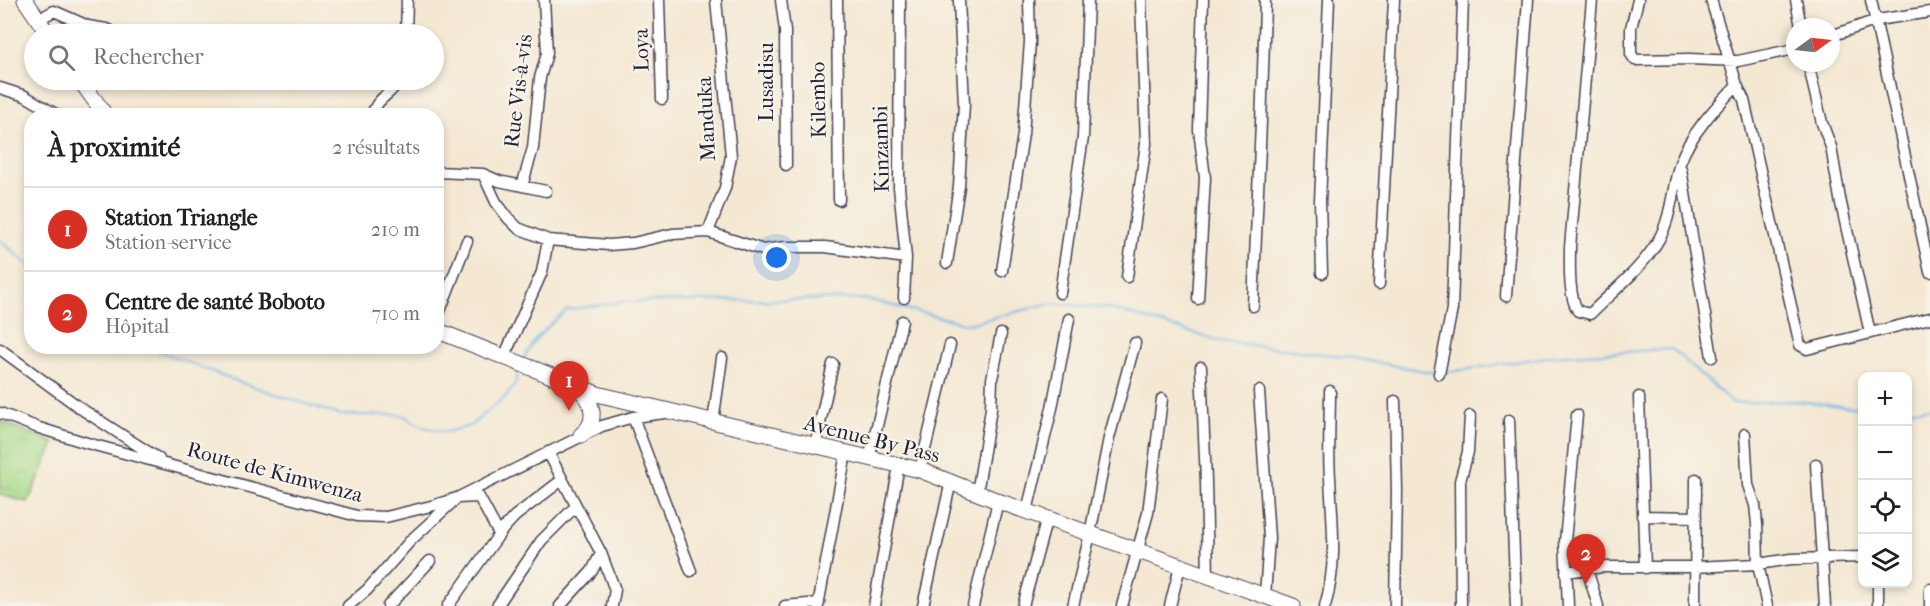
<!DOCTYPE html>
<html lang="fr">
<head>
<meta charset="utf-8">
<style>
	body { margin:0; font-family:"IM FELL French Canon",serif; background:#f2f2f2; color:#202124 }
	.controls { position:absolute; right:18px; bottom:18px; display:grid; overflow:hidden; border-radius:12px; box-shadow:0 3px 9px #0003 }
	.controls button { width:54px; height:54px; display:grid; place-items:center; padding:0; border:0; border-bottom:2px solid #e0e0e0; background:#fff; color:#202124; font:30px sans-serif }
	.compass { position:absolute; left:1786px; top:18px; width:54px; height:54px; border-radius:50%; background:#fff; box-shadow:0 3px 9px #0003; rotate:75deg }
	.you { position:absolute; left:777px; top:258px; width:21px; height:21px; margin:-15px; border:4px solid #fff; border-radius:50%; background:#1a73e8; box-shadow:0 0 0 9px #1a73e833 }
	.badge { display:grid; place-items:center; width:39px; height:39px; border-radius:50%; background:#d93025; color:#fff; font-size:20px; font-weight:700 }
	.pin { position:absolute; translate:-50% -50px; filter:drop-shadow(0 2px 3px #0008) }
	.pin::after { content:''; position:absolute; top:32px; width:21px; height:18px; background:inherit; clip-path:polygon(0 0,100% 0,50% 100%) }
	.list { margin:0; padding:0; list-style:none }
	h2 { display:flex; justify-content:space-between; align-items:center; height:78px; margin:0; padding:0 24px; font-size:26px }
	h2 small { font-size:20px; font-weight:400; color:#757577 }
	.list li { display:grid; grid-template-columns:39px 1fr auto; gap:18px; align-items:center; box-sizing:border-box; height:84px; padding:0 24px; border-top:2px solid #e0e0e0 }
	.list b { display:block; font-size:22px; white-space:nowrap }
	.list p { margin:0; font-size:20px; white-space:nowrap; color:#757577 }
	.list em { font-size:20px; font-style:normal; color:#757577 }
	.icon { flex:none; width:33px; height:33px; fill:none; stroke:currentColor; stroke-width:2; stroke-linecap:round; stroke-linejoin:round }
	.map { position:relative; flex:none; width:1930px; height:606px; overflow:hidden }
	.search { position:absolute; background:#fff; box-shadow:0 3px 9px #0003; left:24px; top:24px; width:420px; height:66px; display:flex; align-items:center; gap:15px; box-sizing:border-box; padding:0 21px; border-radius:33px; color:#757577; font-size:22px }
	.panel { position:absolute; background:#fff; box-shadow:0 3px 9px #0003; left:24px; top:108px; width:420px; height:246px; border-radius:24px }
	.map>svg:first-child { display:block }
</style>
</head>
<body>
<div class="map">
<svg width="1930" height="606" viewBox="0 0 1930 606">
	<defs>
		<pattern id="grass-tufts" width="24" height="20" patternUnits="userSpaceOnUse" patternTransform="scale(1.5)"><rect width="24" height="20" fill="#a8d987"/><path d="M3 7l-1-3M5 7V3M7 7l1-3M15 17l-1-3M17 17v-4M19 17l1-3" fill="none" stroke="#90ba75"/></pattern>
	</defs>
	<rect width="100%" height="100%" fill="#f7f3e8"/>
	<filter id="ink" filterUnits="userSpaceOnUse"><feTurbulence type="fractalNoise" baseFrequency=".0167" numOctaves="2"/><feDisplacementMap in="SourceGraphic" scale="12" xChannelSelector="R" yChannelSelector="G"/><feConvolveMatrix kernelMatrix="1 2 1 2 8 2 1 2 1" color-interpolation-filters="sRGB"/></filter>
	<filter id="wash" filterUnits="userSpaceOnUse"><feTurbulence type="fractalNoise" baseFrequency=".008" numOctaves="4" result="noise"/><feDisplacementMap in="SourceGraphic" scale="24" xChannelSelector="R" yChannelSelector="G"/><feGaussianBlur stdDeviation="1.35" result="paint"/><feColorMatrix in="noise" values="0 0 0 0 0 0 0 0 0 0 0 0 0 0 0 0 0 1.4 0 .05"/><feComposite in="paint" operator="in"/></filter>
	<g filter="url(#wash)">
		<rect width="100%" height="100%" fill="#f4e8d3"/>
		<path fill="url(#grass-tufts)" stroke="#657e61" stroke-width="1.5" d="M0,421L54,443L28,502L0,495Z"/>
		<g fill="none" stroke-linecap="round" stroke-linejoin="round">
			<path stroke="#6fb6e6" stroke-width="2" d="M0,240L32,268
				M146,346L242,383L340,415H402L423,427L447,432L470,426L505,397L514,386L518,374
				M525,357L535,340L553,322L567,310L620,302L865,299L968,324L1051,303L1112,309L1220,341L1348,357L1435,373
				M1444,373L1553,356L1672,349L1733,403L1795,401L1862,408
				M1908,409H1930"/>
		</g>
	</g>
	<g filter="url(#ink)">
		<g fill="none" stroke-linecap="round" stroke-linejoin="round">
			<g stroke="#424052" stroke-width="13">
				<path id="minor" d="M659,0L662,99
					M781,0L785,31L786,165
					M837,0L839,200
					M900,0L899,187L906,258L904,298
					M1592,0L1570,247C1570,264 1568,296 1578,311L1590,314C1613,291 1643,268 1659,239C1672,216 1672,188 1680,163C1690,134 1716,107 1737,85
					M1638,0L1631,28V54L1635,60L1689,59L1738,61L1795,49
					M1711,0L1737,85L1744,100L1800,345L1807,349L1930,318
					M1796,0L1801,27
					M1871,0L1930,272
					M37,20L54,11L88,26L106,29L117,34
					M406,34L407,0
					M1831,36L1877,20L1930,12
					M1808,63L1822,123L1831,147L1840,199L1870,333
					M0,88L25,96L59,116
					M372,116C376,97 391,96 399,80
					M1681,169L1712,357
					M436,172L483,174L499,181L546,191
					M483,174L496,202L508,218L518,228L548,240L609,245L633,243L672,234L708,232L763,250L785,247H825L906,258
					M522,186L533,148L540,78L547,53L544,0
					M708,232L725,188L731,156L716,0
					M947,263L959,186L964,104L959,0
					M1002,271L1023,134L1030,42L1029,0
					M1322,273L1320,201L1329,0
					M1127,277L1146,144L1141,0
					M1379,284L1394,0
					M1060,293L1083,137L1088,0
					M1506,296L1528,0
					M1198,299L1205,178L1199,130L1203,0
					M1253,306C1257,204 1263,102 1265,0
					M436,313L440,311L467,241
					M0,349L83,410L159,459
					M504,357L542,272L548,240
					M1201,367L1206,481L1208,577
					M1439,374L1452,309L1463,0
					M1259,391L1269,538L1265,596
					M1639,397L1645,568
					M1395,401L1397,491L1395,606
					M0,413L36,427L87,443L357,516L386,517L435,505L457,498L602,426L633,417L665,413
					M633,417L691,571
					M1509,420L1516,606
					M713,422L722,358
					M1745,434L1748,485L1755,505L1757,524L1758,564L1767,606
					M815,446L833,364
					M548,452L601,553L615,590L612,606
					M869,459L902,321
					M1816,464L1825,606
					M920,470L950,345
					M977,493L991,409L992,379L1001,334
					M1027,511L1052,408L1069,319
					M1642,516L1696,517
					M1587,569L1598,606
					M1566,572L1602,567H1695L1758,564L1791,559L1862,557
					M348,606L367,590L411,540L457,498L479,497L499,534
					M388,606L430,561
					M448,606L503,529L515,516L562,480
					M497,606L541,541L576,506
					M560,606L592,571L601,553
					M785,606L819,603
					M818,606L846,453
					M874,606L899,465
					M923,606L951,481
					M973,606L998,501
					M1023,606L1047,518
					M1073,606L1090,534L1109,438L1135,343
					M1122,606L1148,513L1162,399
					M1170,606L1180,566
					M1325,606C1338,562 1332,523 1330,478C1328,449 1330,420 1330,391
					M1461,606L1460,481L1468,452L1470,416
					M1568,606L1565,541L1577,415
					M1695,606L1696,479
					M1878,606V584
					M1930,606V589"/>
			</g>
			<g stroke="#424052" stroke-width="17">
				<path id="highway" d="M25,0L48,34
					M80,80L106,116
					M436,330L597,394L920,470L998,501L1293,606
					M579,389C594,401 598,423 581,435"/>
			</g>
			<use href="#minor" stroke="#fff" stroke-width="10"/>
			<use href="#highway" stroke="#fff" stroke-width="15"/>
		</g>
	</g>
	<g text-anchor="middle" stroke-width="4.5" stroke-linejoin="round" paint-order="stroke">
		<g font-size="21" fill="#22223b" stroke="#f7f3e8">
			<text transform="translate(641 50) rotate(-91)" y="7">Loya</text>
			<text transform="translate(766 82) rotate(-90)" y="7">Lusadisu</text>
			<text transform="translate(518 91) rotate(-83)" y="7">Rue Vis-à-vis</text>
			<text transform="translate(818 100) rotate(-91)" y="7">Kilembo</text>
			<text transform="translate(706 119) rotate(-93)" y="7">Manduka</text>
			<text transform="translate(881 149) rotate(-91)" y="7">Kinzambi</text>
			<text transform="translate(872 439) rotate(14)" y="7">Avenue By Pass</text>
			<text transform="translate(275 472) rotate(15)" y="7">Route de Kimwenza</text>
		</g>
	</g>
</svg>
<div class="controls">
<button>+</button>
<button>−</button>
<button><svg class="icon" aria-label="locate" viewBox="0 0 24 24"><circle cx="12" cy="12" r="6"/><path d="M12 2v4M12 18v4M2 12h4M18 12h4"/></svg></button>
<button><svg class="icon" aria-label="layers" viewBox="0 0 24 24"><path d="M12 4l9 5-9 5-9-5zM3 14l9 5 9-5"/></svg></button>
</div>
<svg class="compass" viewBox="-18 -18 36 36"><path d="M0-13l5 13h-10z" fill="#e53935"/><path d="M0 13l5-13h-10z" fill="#757577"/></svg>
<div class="you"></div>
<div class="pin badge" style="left:569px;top:411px">1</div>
<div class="pin badge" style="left:1586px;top:584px">2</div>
<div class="search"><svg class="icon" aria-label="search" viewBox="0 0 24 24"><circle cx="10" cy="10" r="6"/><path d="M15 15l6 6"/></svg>Rechercher</div>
<section class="panel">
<h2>À proximité<small>2 résultats</small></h2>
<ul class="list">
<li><span class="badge">1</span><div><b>Station Triangle</b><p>Station-service</p></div><em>210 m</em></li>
<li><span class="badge">2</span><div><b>Centre de santé Boboto</b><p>Hôpital</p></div><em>710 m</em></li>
</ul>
</section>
</div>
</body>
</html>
